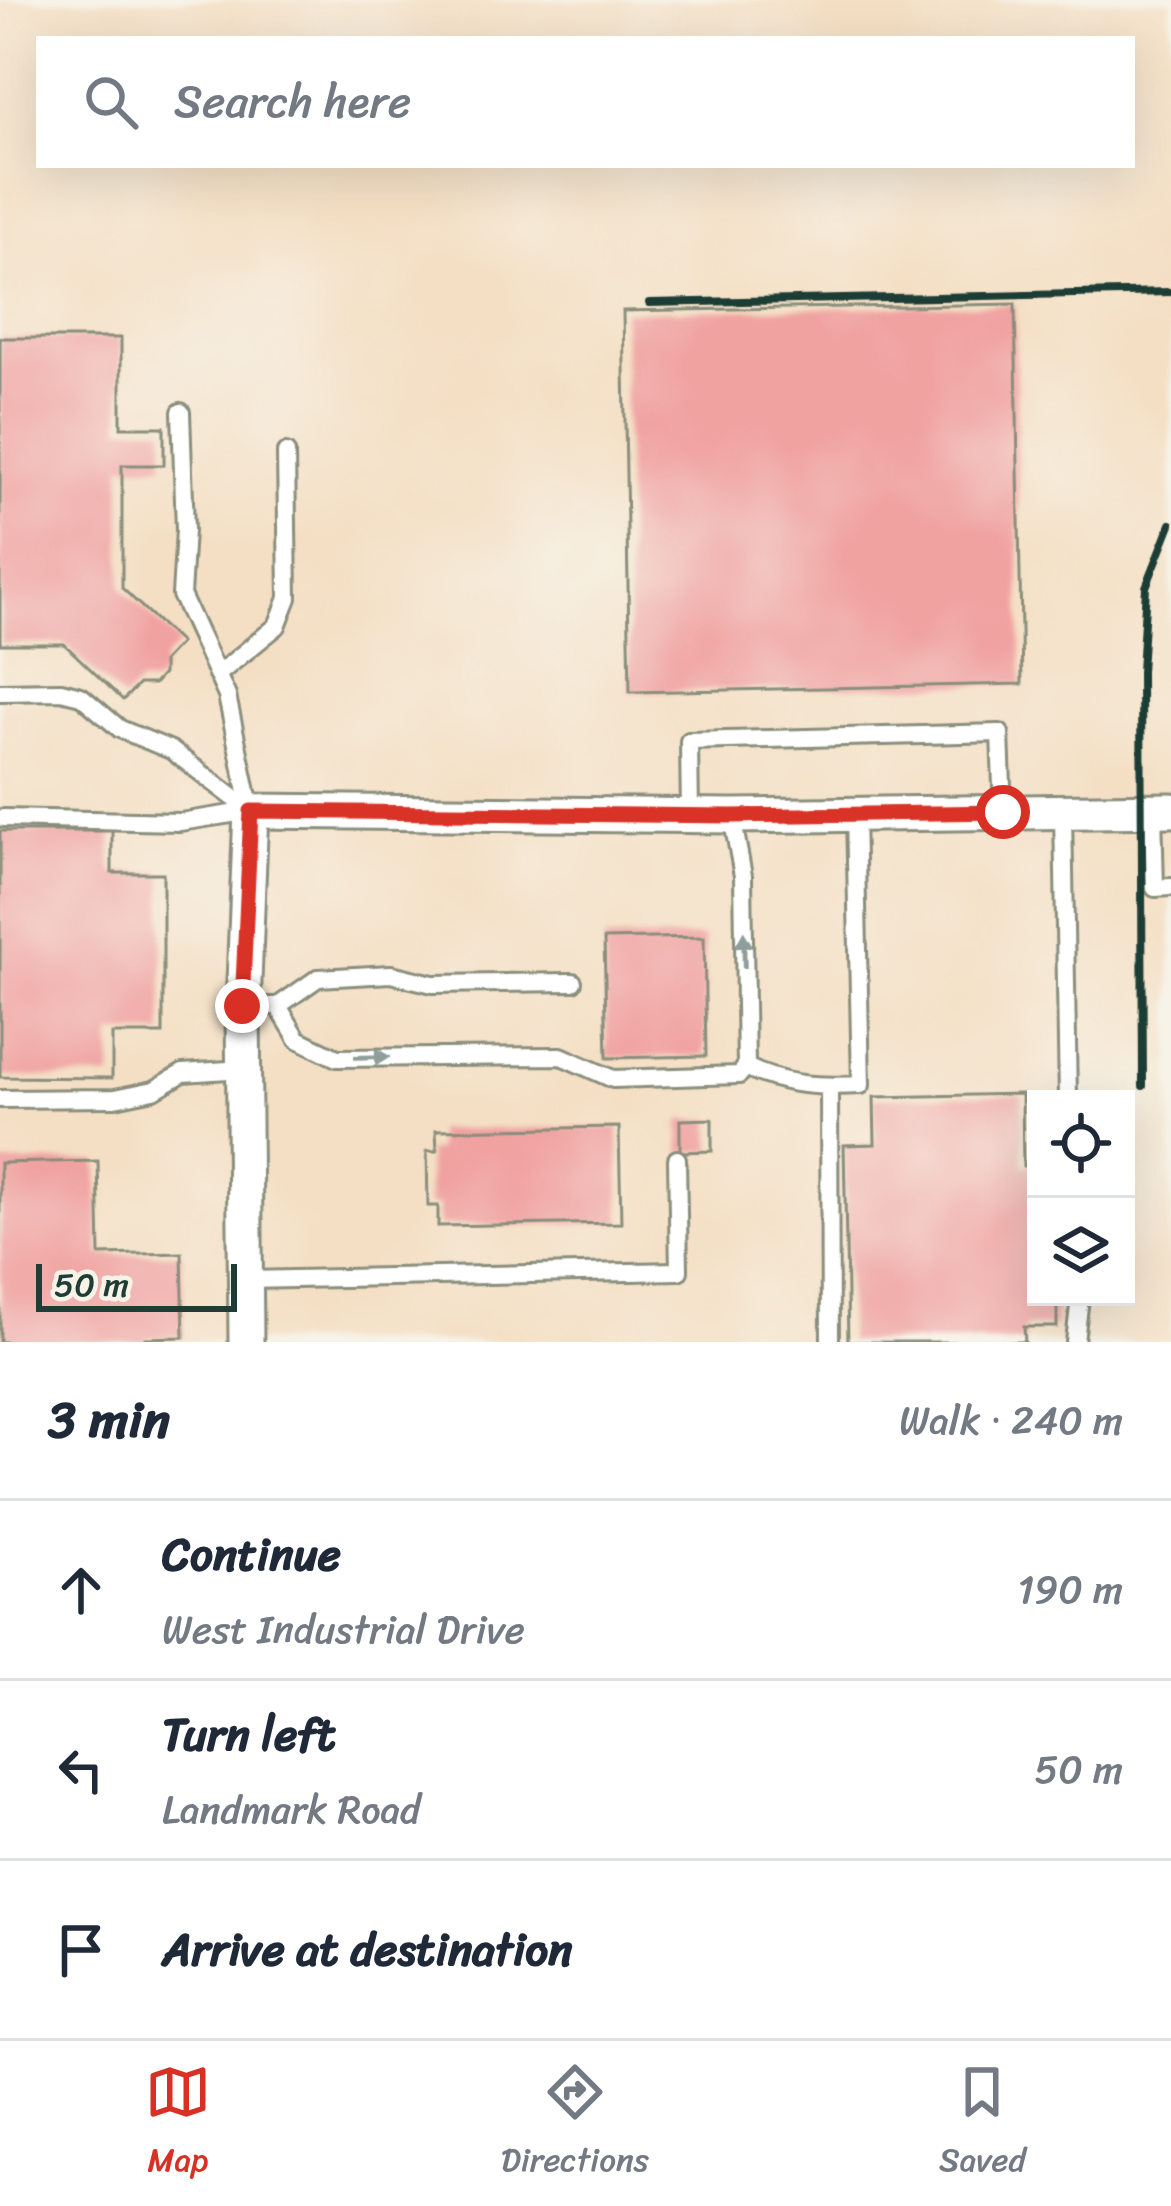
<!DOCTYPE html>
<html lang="en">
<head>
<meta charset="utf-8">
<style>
	body { margin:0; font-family:Sriracha,sans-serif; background:#f2f2f3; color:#1f2937 }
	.controls { position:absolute; right:36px; bottom:36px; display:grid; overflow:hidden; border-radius:0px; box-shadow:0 12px 48px #0002 }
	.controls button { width:108px; height:108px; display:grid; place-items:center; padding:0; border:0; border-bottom:3px solid #e0e1e3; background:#fff; color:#1f2937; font:60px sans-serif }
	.scale { position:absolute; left:36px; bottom:30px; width:201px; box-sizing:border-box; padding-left:12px; border:6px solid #1f3d34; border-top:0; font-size:33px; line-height:42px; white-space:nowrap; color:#1f3d34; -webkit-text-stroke:9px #f7f3e8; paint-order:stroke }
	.stop { position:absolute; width:36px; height:36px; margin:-27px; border:9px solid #d93025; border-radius:50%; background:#fff }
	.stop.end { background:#d93025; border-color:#fff; box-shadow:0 3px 12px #0008 }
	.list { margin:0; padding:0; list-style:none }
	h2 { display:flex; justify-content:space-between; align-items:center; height:156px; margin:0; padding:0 48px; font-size:51px }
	h2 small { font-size:39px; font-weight:400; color:#747a83 }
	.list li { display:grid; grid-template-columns:78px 1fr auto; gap:36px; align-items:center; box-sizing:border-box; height:180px; padding:0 48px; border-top:3px solid #e0e1e3 }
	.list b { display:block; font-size:45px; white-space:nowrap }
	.list p { margin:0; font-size:39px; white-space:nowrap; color:#747a83 }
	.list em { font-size:39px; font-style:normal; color:#747a83 }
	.icon { flex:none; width:66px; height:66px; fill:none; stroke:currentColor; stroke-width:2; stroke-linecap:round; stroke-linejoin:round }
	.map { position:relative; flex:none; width:1171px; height:1342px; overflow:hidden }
	.search { position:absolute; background:#fff; box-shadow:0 12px 48px #0002; left:36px; right:36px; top:36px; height:132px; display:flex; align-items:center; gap:30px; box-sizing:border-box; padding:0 42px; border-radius:0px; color:#747a83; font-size:45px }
	.sheet { height:696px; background:#fff }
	nav { display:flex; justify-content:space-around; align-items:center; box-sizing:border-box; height:168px; border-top:3px solid #e0e1e3; background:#fff; font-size:33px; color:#747a83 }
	nav a { display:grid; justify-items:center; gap:6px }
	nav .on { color:#d93025 }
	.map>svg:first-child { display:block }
</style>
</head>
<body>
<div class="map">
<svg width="1171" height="1342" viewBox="0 0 1171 1342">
	<rect width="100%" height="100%" fill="#f7f3e8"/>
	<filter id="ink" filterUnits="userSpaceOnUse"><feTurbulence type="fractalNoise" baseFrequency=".00833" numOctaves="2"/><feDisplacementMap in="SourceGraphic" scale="24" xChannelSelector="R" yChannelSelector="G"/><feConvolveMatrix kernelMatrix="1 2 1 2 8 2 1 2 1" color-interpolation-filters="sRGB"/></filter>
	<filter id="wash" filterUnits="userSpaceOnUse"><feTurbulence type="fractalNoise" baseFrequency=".004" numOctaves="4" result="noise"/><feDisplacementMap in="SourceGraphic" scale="48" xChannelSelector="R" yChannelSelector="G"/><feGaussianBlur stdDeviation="2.7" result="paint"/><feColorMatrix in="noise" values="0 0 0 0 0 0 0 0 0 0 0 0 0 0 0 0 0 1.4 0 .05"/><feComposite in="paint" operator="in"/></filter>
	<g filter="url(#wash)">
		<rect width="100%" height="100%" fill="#f4dfc4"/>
		<g id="blocks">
			<path fill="#f0a2a1" d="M1015,304L1022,684L630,692L623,311Z
				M0,338H121V427H164V465H122V588L180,643L163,661V674L154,684H139L123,700L64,644H0Z
				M0,831H112V873H163V1034H112V1078L0,1077Z
				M704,937L706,1056L607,1058L604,939Z
				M1022,1094L1023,1166L1036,1165V1297H1057V1327H1024L1025,1342H848L844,1145L875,1144L874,1097Z
				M712,1119V1151L680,1152V1120Z
				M619,1127L621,1223L438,1226V1206H428L427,1151H437L436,1130Z
				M98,1161L100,1255L182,1253L184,1337L145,1338V1342H0V1163Z"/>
		</g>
	</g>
	<g filter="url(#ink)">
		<use href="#blocks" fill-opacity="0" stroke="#8a8e7c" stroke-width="3"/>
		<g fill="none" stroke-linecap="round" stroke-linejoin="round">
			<g stroke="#8a8e7c" stroke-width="22">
				<path id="lane" d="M181,412L185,530L181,595L227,696L251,811
					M217,675L277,626L288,598L286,453
					M0,692L61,691L81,696L120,729L171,750L251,811
					M1153,810L1155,888L1171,887
					M1063,812L1068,1099
					M690,815L689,741L1000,733L1003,813
					M732,816L743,876L746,1067
					M3,818L180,822L251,811
					M243,1006H278L318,978L391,974L433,984L573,982
					M278,1006L298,1039L337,1058L561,1056L613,1079L739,1075L746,1067
					M746,1067C784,1086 819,1087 861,1085L855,814
					M829,1086L830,1342
					M0,1099L115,1098L154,1090L183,1073L243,1069
					M246,1280L679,1271L677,1159
					M1075,1342L1080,1297"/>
			</g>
			<g stroke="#8a8e7c" stroke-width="39">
				<path id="street" d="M246,1342L243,1006L251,811L732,816L1171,810"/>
			</g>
			<use href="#lane" stroke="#fff" stroke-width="16"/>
			<use href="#street" stroke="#fff" stroke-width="33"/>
			<path stroke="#1f3d34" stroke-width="8" d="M649,303L1171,292
				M1143,1086L1141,672L1146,587L1171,524"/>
		</g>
		<defs><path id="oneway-solid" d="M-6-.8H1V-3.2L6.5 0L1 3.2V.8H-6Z" transform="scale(3)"/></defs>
		<g fill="#8f9e9a">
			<use href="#oneway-solid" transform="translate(744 950) rotate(-91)"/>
			<use href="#oneway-solid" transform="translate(372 1057) rotate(-1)"/>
		</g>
	</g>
	<g fill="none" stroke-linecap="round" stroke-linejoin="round" filter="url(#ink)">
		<path stroke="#d93025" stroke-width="15" d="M242,1006L251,811L732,816L1003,812"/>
	</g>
</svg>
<div class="controls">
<button><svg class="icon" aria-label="locate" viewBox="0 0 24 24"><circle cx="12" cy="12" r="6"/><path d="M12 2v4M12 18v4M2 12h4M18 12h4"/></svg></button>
<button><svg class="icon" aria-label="layers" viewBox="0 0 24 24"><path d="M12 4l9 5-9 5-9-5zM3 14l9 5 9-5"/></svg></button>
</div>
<div class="scale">50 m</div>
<div class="stop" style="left:1003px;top:812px"></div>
<div class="stop end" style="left:242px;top:1006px"></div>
<div class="search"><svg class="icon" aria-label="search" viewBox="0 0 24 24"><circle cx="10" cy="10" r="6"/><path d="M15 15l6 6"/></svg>Search here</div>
</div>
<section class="sheet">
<h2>3 min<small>Walk · 240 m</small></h2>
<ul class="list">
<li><svg class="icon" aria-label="ahead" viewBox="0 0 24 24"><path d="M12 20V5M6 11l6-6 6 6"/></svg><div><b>Continue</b><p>West Industrial Drive</p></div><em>190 m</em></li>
<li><svg class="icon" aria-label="left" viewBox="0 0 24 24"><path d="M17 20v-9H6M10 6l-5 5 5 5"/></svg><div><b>Turn left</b><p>Landmark Road</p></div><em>50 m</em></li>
<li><svg class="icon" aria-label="arrive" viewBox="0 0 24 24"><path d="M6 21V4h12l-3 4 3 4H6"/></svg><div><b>Arrive at destination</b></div></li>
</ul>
</section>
<nav>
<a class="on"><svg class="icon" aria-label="map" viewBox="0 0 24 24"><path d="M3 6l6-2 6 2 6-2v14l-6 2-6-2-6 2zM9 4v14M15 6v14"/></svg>Map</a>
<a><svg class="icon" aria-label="directions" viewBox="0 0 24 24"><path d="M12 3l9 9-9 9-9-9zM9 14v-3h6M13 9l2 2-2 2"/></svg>Directions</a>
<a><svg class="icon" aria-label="saved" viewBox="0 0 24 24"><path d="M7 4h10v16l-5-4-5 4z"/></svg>Saved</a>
</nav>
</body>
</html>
